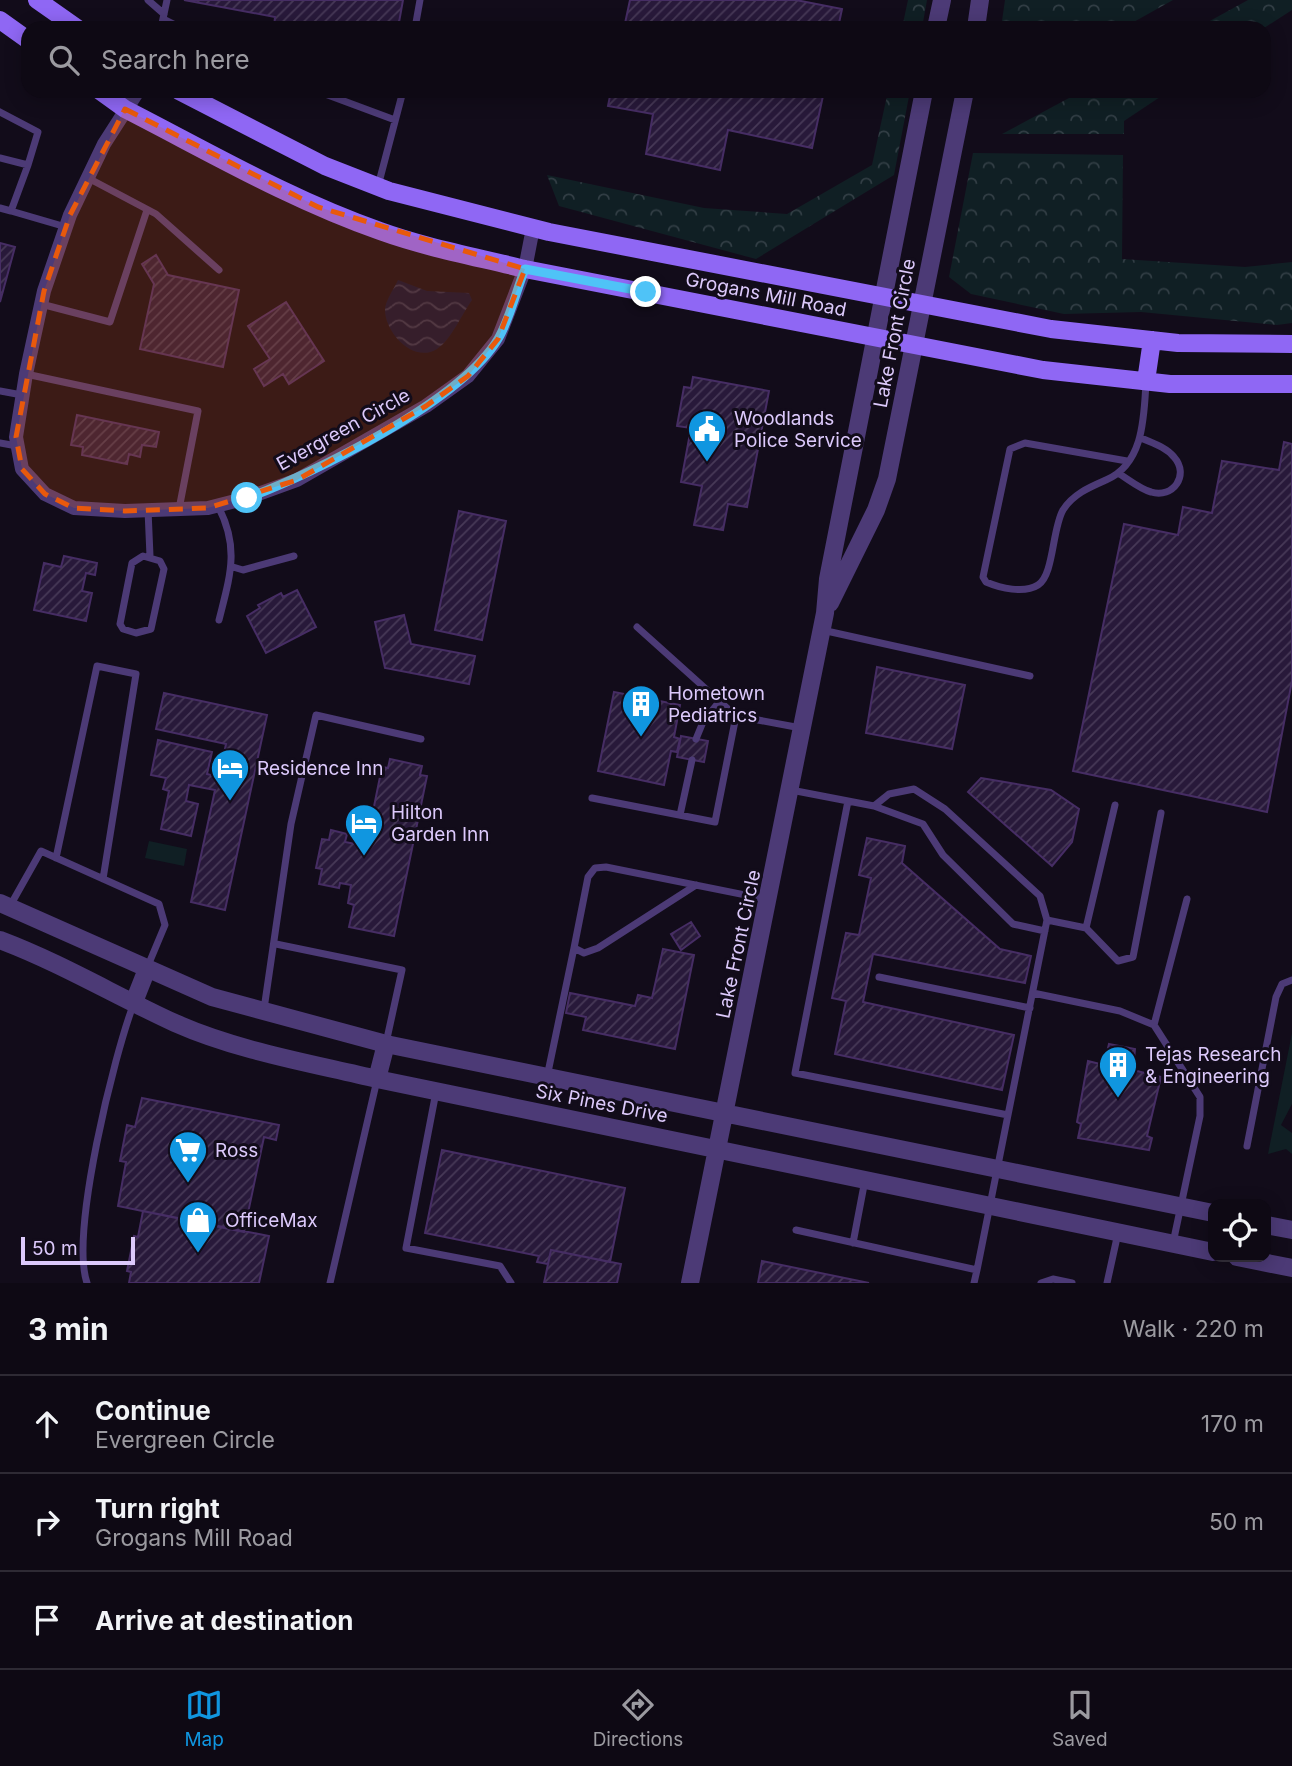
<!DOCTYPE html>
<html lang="en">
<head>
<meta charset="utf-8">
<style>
	body { margin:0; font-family:Inter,sans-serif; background:#1c1722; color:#f1f3f6 }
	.controls { position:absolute; right:21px; bottom:21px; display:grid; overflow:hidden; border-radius:14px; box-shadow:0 4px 18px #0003 }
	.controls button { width:63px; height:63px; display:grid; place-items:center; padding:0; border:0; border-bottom:2px solid #2e2a34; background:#0e0914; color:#f1f3f6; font:35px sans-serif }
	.scale { position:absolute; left:21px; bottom:18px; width:114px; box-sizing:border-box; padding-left:7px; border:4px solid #dcc9fb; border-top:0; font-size:19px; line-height:24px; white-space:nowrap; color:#dcc9fb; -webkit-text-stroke:5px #120c1a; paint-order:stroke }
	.stop { position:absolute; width:21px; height:21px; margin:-16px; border:5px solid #4fc3f7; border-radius:50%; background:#fff }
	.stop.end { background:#4fc3f7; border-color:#fff; box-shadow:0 2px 7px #0008 }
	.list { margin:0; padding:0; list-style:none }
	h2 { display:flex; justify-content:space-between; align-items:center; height:91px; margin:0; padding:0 28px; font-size:30px }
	h2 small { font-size:23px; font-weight:400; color:#9b9aa0 }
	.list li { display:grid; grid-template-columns:46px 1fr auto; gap:21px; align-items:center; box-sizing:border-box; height:98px; padding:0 28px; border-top:2px solid #2e2a34 }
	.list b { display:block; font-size:26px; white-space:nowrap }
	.list p { margin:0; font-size:23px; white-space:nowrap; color:#9b9aa0 }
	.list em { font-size:23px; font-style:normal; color:#9b9aa0 }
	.icon { flex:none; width:38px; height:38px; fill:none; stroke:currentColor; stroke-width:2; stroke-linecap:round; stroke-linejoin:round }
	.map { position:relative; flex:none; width:1292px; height:1283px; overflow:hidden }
	.search { position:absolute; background:#0e0914; box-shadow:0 4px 18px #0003; left:21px; right:21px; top:21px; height:77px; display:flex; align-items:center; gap:18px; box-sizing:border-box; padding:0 24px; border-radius:21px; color:#9b9aa0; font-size:26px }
	.sheet { height:385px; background:#0e0914 }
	nav { display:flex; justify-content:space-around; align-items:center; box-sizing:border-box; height:98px; border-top:2px solid #2e2a34; background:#0e0914; font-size:19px; color:#9b9aa0 }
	nav a { display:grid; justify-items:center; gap:4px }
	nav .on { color:#1096e0 }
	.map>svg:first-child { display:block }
</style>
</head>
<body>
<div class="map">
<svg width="1292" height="1283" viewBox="0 0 1292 1283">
	<defs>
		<pattern id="forest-crowns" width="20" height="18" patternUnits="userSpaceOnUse" patternTransform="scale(1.75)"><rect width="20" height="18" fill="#101f24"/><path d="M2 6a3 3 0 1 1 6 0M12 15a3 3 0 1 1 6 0" fill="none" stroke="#323e45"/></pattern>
		<pattern id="water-waves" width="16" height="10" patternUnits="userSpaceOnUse" patternTransform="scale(1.75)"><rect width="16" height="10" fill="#0b1034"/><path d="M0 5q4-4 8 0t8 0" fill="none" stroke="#2e3152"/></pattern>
		<pattern id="building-hatch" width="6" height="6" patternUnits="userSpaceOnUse" patternTransform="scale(1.75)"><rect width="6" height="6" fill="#28193a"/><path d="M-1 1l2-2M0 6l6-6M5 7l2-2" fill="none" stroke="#473957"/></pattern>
	</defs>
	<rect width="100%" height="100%" fill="#120c1a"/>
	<path fill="#101f24" d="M149,841L187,849L184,866L145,858Z
		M1292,1033V1104L1281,1125L1292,1133V1154L1286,1149L1268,1154Z"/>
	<path fill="url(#forest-crowns)" d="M908,0H927L922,28H902Z
		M1005,0H1173L1123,28H1001Z
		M1248,0H1292V10L1264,28H1197Z
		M888,91H910L894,175L756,259L559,206L547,175L704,208L787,214L872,165Z
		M1082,91H1169L1124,121V134H1002Z
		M973,153L1123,155L1122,259L1245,267L1292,262V323L1277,325L1141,312L1064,314L971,294L949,277Z"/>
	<path fill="url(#water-waves)" d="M398,280L427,291L469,293L472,300C462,314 451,340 437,349C413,364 385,332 385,310C385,301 394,289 398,280Z"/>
	<path fill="url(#building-hatch)" stroke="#462d64" stroke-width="2" d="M184,0H403L398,28H281L274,27L275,17Z
		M630,0H796L842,9L838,28H624Z
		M611,91H824L812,148L728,130L720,170L646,154L653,114L608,106Z
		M0,243L15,247L0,302Z
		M156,255L168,275L239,290L223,367L140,349L154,284L142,264Z
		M286,302L324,361L289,384L283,374L264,386L254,369L270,359L248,326Z
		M693,377L769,391L747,507L728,504L723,530L694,525L702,486L681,482L691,428L677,426L684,387L691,388Z
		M77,415L159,432L156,447L142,445L140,457L129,454L127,464L82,455L83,447L71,445Z
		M1284,442L1292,444V681L1267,812L1073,771L1124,524L1178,535L1183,507L1212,513L1222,461L1279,470Z
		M459,511L506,521L482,640L435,630Z
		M64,556L97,563L95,575L86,573L82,591L92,593L86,621L34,610L44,563L61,567Z
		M297,590L316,627L266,653L247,616L260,608L258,605L281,593L283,597Z
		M404,615L411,644L475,656L469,684L385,668L375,622Z
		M877,667L965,685L952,749L866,733Z
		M614,692L680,705L674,737L680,739L677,752L671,751L664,785L598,771Z
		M164,693L267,715L225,910L191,902L215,790L189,785L186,801L198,804L191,836L161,829L169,791L163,789L166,778L151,775L158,740L212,752L207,774L219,777L226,744L156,729Z
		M681,736L708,741L704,762L677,757Z
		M390,759L422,766L420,775L427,776L394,936L349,927L354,905L348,903L351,885L340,883L339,888L319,884L322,869L316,868L322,839L329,840L331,830L347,834L345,842L366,846L382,767L388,768Z
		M981,778L1051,790L1079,809L1072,842L1052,866L968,792Z
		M867,838L905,846L902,863L1000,949L1031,956L1025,983L873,954L863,1002L1014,1035L1002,1090L835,1054L846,1001L832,998L846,933L859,935L871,878L859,875Z
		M691,922L700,936L681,950L671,934Z
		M663,949L694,955L675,1049L583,1030L586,1017L566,1013L570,993L635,1006L638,995L652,998Z
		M1109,1044L1135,1049L1133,1070L1161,1077L1147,1136L1152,1138L1149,1150L1078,1138L1081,1124L1077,1122L1088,1061L1104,1065Z
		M142,1098L279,1125L276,1140L264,1137L244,1232L118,1206L126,1162L120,1161L127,1125L135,1127Z
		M442,1150L625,1188L610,1262L551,1250L548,1264L537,1262L539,1256L425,1233Z
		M143,1211L269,1236L259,1283H129L131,1272L127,1271L134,1236L138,1237Z
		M551,1250L621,1264L617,1283H544Z
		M762,1261L869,1283H758Z"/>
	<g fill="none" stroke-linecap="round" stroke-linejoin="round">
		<path stroke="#4c3a76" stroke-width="7" d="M148,0L164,14
			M163,19L181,28
			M161,28L167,0
			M415,28L420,0
			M317,91L395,120
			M0,112L38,132L28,165L0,158
			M88,178L156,214L219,270
			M378,186L403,91
			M0,208L11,211L28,165
			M11,211L66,227
			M41,304L110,322L147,210
			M26,374L198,411L179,509
			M0,391L22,395
			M0,443L17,446
			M1127,461L1025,443L1010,449L983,577L986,582C1000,588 1024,594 1038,585C1054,575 1052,529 1063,510C1073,494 1090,487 1106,480C1144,464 1144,416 1146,382
			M1118,473C1128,479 1140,489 1151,492C1173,499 1190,475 1174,457C1166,447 1152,443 1141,438
			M218,506C240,548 230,576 219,620
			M148,510L150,556
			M143,556L160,561L164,569L151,629L136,633L123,629L120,624L132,563Z
			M233,567L243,570L294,556
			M637,627L736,716L801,728
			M822,630L1030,676
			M696,739L703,722L719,702
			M791,790L874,806L889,794L914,789L945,809L1040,896L1047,920L977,1270L796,1230
			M592,798L715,822L736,716
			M848,801L795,1073L1008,1115
			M874,806L923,824L943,855L1013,924L1045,931
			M680,815L692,760
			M56,858L97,666L136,674L103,879
			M696,885L598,948L584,953L574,948L588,877L595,868L606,867L765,899
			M10,906L41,851L159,904L165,925L147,968
			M1047,920L1086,928L1118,961L1133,957L1161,813
			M1086,928L1115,805
			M276,944L402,970L386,1043
			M879,977L1030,1008
			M1033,993L1120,1011L1154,1025L1200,1097V1116L1173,1243
			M264,1009L291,824L316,715L421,739
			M1154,1025L1187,899
			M547,1077L574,948
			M436,1092L406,1248L500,1266L511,1283
			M1247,1146L1276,997L1282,984L1292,980
			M853,1243L865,1180
			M87,1283C70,1233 114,1055 134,1003
			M330,1283L377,1080
			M974,1283L977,1270
			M1041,1283L1053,1279L1072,1283
			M1107,1283L1118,1233"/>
		<path stroke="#4c3a76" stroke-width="14" d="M138,91L104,144L70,215L44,291L26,374L16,437L22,469L45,494L74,508L125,511L208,508L247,498L297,480L426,406L468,376L498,339L525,269L533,228"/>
		<path stroke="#4c3a76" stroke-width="18" d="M936,28L942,0
			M976,28L980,0
			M830,603L876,510L887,479L965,91
			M0,903L212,997L386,1044L1213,1213
			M0,940C61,963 116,996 175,1023C238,1051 310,1063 377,1079L1213,1252
			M134,1002L147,969
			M377,1079L386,1044
			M1266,1225L1292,1230
			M1237,1257L1292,1268
			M690,1283L825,613L828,579L924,91"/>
		<path stroke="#8f67f4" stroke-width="18" d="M37,0L77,28
			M0,20L28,40
			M100,91L125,109C209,152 291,200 380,231C427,248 477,257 525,269L1043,370L1170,384H1292
			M179,91L325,166L389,191L549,232L1051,329L1178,343L1292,344
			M1146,381L1152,340"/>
	</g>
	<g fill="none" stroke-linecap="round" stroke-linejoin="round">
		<path stroke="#4fc3f7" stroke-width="9" d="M247,498C315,473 461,401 498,339C510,319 516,291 525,269L646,292"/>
	</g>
	<path fill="#e8590c" fill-opacity="0.2" stroke="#e8590c" stroke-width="5" stroke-dasharray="14 9" stroke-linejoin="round" d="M125,109L318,207L525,269L498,339L468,376L426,406L297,480L208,508L125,511L74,508L45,494L22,469L16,437L44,291L70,215Z"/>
	<defs>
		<g id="civic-pin" transform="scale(2.0125)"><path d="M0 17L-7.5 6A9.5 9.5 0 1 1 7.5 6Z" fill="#1096e0" stroke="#120c1a"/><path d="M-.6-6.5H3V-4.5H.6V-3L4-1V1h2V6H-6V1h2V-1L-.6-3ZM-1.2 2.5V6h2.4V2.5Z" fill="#fff"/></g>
		<g id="building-pin" transform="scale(2.0125)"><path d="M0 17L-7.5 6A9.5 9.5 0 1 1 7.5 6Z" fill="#1096e0" stroke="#120c1a"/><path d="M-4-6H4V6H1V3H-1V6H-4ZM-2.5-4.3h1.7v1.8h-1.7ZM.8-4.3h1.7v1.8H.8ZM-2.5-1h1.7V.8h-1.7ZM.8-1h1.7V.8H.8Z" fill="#fff"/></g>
		<g id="hotel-pin" transform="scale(2.0125)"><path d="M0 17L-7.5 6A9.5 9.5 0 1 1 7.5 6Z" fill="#1096e0" stroke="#120c1a"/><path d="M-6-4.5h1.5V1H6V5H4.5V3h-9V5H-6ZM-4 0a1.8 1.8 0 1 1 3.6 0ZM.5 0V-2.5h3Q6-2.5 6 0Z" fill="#fff"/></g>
		<g id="supermarket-pin" transform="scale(2.0125)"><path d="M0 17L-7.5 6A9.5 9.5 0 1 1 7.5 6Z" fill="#1096e0" stroke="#120c1a"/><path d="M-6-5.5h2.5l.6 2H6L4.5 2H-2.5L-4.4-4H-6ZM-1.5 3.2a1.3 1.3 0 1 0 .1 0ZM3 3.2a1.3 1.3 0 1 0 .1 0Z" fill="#fff"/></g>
		<g id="shop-pin" transform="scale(2.0125)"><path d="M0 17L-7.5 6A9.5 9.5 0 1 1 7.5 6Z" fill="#1096e0" stroke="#120c1a"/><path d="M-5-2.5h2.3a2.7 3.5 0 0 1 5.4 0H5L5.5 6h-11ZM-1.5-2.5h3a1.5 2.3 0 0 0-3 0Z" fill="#fff"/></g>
	</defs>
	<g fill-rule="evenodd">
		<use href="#civic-pin" x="707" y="429"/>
		<use href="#building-pin" x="641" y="704"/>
		<use href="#hotel-pin" x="230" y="768"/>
		<use href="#hotel-pin" x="364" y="823"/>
		<use href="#building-pin" x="1118" y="1065"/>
		<use href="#supermarket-pin" x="188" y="1150"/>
		<use href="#shop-pin" x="198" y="1220"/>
	</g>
	<g text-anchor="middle" stroke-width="6" stroke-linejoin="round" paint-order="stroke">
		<g font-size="19" fill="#dcc9fb" stroke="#120c1a">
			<text transform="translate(766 294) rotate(11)" y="7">Grogans Mill Road</text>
			<text transform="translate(894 333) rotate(-79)" y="7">Lake Front Circle</text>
			<text transform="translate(343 429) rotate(-29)" y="7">Evergreen Circle</text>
			<text transform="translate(738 944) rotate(-78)" y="7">Lake Front Circle</text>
			<text transform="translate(602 1103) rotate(11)" y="7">Six Pines Drive</text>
		</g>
		<g font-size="19" fill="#dcc9fb" stroke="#120c1a" text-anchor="start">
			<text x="734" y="425">Woodlands<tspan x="734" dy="22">Police Service</tspan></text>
			<text x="668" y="700">Hometown<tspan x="668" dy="22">Pediatrics</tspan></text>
			<text x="257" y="775">Residence Inn</text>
			<text x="391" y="819">Hilton<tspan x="391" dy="22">Garden Inn</tspan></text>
			<text x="1145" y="1061">Tejas Research<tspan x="1145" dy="22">&amp; Engineering</tspan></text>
			<text x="215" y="1157">Ross</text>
			<text x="225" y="1227">OfficeMax</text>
		</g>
	</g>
</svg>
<div class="controls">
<button><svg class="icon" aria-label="locate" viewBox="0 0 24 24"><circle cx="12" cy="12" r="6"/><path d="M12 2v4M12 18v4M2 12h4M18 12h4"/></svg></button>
</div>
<div class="scale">50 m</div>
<div class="stop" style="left:247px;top:498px"></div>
<div class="stop end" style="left:646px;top:292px"></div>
<div class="search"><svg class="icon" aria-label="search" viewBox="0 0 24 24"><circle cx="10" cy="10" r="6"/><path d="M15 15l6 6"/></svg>Search here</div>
</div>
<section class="sheet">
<h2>3 min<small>Walk · 220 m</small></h2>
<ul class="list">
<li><svg class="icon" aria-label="ahead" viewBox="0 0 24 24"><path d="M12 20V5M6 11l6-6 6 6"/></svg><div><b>Continue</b><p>Evergreen Circle</p></div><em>170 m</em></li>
<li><svg class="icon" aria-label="right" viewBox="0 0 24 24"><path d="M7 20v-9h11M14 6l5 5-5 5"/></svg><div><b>Turn right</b><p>Grogans Mill Road</p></div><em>50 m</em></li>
<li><svg class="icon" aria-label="arrive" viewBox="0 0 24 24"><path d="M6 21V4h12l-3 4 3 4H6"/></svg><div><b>Arrive at destination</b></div></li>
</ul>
</section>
<nav>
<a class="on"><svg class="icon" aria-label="map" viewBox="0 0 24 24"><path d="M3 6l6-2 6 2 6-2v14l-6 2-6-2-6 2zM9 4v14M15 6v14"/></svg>Map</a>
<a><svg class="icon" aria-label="directions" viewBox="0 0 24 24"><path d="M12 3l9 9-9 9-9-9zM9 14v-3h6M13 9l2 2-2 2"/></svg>Directions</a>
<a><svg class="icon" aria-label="saved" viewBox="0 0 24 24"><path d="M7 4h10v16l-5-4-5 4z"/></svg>Saved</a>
</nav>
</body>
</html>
